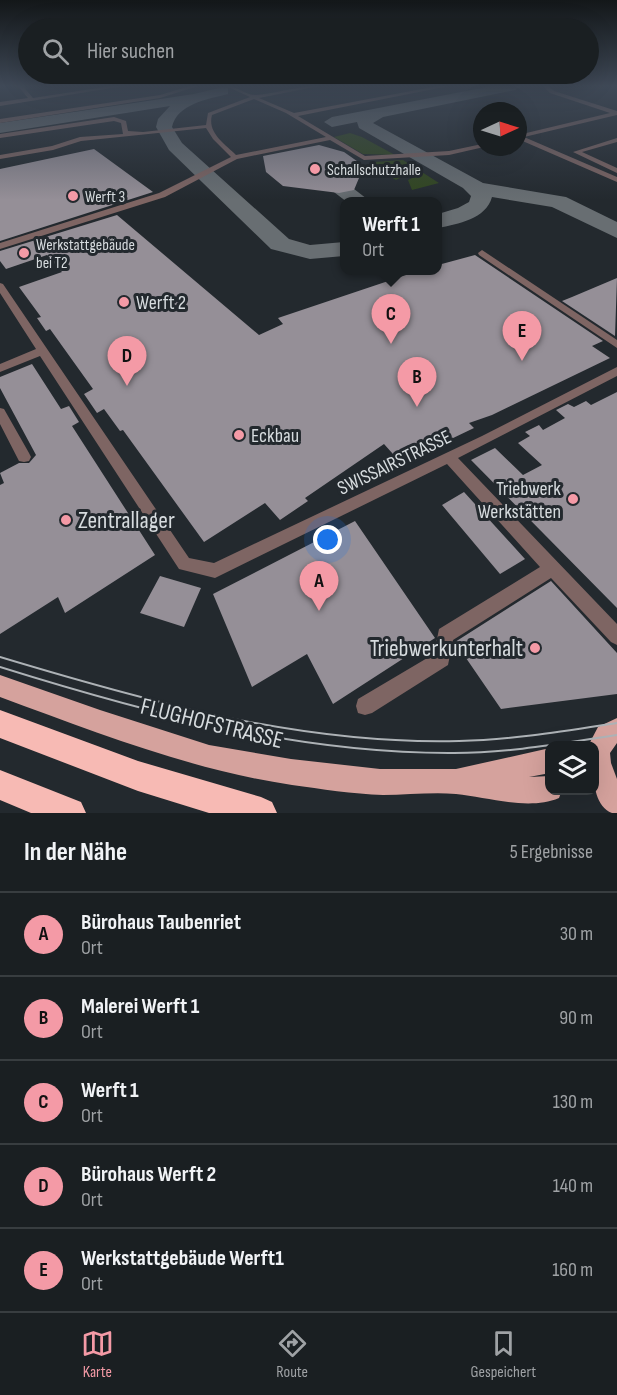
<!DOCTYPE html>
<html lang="de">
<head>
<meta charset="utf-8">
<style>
	body { margin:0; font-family:"Sofia Sans Condensed",sans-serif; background:#272c2f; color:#f1f3f6 }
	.controls { position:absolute; right:18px; bottom:18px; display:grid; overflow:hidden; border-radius:12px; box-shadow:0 6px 24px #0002 }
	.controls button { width:54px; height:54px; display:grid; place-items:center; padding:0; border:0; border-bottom:2px solid #383d40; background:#1a1f22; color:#f1f3f6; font:30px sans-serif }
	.compass { position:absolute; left:473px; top:102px; width:54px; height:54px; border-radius:50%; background:#1a1f22; box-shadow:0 6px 24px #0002; rotate:86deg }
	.you { position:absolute; left:328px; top:540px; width:21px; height:21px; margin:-15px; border:4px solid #fff; border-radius:50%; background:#1a73e8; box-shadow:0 0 0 9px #1a73e833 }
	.badge { display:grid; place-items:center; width:39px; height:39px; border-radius:50%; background:#f49aa6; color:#111; font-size:20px; font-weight:700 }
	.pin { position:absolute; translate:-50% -50px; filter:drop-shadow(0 2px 3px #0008) }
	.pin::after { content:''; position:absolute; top:32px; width:21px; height:18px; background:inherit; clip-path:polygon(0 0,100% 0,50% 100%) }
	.popup { position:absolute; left:340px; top:197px; width:102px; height:78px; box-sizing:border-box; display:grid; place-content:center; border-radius:12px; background:#1a1f22; filter:drop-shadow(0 2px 4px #0005); font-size:20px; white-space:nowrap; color:#9fa2a5 }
	.popup b { font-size:22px; color:#f1f3f6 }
	.popup::after { content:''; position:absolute; left:50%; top:100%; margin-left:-12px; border:12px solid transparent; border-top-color:#1a1f22 }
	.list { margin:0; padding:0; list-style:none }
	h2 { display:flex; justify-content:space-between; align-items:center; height:78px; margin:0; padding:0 24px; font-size:26px }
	h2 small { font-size:20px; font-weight:400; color:#9fa2a5 }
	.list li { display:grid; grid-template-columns:39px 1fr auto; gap:18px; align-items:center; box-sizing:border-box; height:84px; padding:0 24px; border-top:2px solid #383d40 }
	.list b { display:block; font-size:22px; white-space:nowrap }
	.list p { margin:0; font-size:20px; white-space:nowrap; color:#9fa2a5 }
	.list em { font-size:20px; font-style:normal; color:#9fa2a5 }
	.icon { flex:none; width:33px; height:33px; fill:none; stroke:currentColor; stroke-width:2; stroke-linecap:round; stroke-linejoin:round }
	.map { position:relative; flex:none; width:617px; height:813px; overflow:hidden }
	.search { position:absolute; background:#1a1f22; box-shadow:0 6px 24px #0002; left:18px; right:18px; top:18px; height:66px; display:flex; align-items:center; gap:15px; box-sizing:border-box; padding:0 21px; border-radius:33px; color:#9fa2a5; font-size:22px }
	.sheet { height:498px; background:#1a1f22 }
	nav { display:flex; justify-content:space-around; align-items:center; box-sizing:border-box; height:84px; border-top:2px solid #383d40; background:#1a1f22; font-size:16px; color:#9fa2a5 }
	nav a { display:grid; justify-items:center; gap:3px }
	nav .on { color:#f49aa6 }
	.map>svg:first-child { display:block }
</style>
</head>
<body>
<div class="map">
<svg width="617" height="813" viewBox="0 0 617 813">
	<rect width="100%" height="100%" fill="#23292e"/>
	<path fill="#31461f" d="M350,133L362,137L395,155L363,154L334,137Z
		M403,160L439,183L412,190L408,180L414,177L408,174L396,180L372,165L374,162Z"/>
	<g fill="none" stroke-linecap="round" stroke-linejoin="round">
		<path fill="#686e72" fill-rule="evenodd" d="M492,86H522L515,90L383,117L373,123L483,183L566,197L617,222V238L552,207L492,197C486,219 458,224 438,228V214L458,208L469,202L471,196L463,188L359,128L357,122L332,127L324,122L332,117Z
			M223,87L228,88V94C208,99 177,104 172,127L182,143L289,239L310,245L344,242V256L310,259L271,249L169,150L156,127L158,119L170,106L0,133V123L194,94Z
			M308,157L315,159L371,202H347L301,167L299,163Z"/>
	</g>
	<path fill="#958f97" d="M319,145L344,152L364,166L354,190L339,193L283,186L266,172L263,156Z
		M94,149L153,192L0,241V169Z
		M117,215L259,335L283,324L278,318L421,270H438V265L475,255L603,341L592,346L610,358L492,415L469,423L474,428L401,463L384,444L305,498L308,501L280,520L265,503L204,542L123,430L120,431L104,409L97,413L84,394L93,389L50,329L46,331L37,318L41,317L19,287L62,272L47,255L6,269L0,261V251Z
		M617,278L615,336L562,301L572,297Z
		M32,364L61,409L69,406L79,422L72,426L155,555L65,613L58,597L0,634V485L4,483L0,473L19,463H29L36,455L0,388V377Z
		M617,392V608L471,460L495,448L523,475L542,465L518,443L530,436L525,432L539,425L543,430L565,418L556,410L568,404L574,407L586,401L591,405Z
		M464,492L525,559L500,574L442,505Z
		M355,521L435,638L333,704L307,654L252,687L213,594Z
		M160,576L201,588L184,627L140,613Z
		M551,581L617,653V694L501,709L455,642Z"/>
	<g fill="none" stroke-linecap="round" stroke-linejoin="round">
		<path fill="#7e6563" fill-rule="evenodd" d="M18,86H23L33,98L111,86H124L0,106V102L28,98Z
			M190,86H198L160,98L0,123V119L160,95Z
			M226,86C237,86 247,96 257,95C278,93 298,86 319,86L259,98L294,113L438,86H449L298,116L365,156L449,151L482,144V147H484L449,155L364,160L330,140L237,159L165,197L0,249V243L159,193L231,157L213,139L206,128L81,141L53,150L0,159V155L52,146L80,137L123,134L121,123L114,121L0,138V134L114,117L126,121L128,131L143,132L206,125L208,113L250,97ZM254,99L286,113L326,137L236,155C225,144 207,133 212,115Z
			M543,86H548L554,91L617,111V115L524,137L617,177V182L518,139V135L610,113L550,93Z
			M617,138V142L582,152L617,168V173L573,152Z
			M482,250L617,340V348L479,255L478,253Z
			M0,283L3,284L189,558L214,563L482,436L617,367V376L458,458L617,624V645L611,642L551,578L453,640L448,665L372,713L365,715L358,713L356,706L358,699L434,654L439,629L540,567L447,464L215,578L179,569L40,356L0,372V364L36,349L0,293Z
			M0,408L4,409L29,453L31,457L29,461L24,462L19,461L0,424Z"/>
		<path fill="#d5a29d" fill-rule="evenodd" d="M0,675L100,710L209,745L291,759L380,769H456L550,748V773L529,777L550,776V790H562L559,798C528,811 488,797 456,794C432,792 407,795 383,795C353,794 321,789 292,785C191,770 95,732 0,697Z
			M617,718V743L610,753L611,763L617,779V813H612C589,803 594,766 594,746H588L598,727Z"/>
		<path fill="#f7bab4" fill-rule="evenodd" d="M0,710L138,761L261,797L272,802L277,813H209L138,791L0,738Z
			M0,770L81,802L86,813H31L0,800Z"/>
		<path stroke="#adb2b6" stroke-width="2" d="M0,657C149,702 302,745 459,741C512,740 565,731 617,723
			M0,667C147,713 299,754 454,753C509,753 563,743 617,735"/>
	</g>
	<linearGradient id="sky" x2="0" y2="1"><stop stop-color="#131719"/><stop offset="0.43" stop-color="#3f4957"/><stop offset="1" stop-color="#3f4957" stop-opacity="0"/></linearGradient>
	<rect width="617" height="200" fill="url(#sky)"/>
	<g fill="#f49aa6" stroke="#23292e" stroke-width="2">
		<circle cx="315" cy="169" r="6"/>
		<circle cx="73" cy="196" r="6"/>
		<circle cx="24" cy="253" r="6"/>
		<circle cx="124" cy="302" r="6"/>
		<circle cx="239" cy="435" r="6"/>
		<circle cx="573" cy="499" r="6"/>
		<circle cx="66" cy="520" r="6"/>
		<circle cx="535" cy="648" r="6"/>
	</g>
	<g text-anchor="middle" stroke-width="6" stroke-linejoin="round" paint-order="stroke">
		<g font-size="16" fill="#d6dbde" stroke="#23292e" text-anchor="start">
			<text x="327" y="175">Schallschutzhalle</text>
			<text x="85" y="202">Werft 3</text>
			<text x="36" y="250">Werkstattgebäude<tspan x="36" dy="18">bei T2</tspan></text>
		</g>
		<g font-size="20" fill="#d6dbde" stroke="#23292e" text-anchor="start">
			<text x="136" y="309">Werft 2</text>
			<text x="251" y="442">Eckbau</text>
			<text x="561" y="495" text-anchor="end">Triebwerk<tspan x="561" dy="23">Werkstätten</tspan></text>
		</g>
		<g font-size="20" fill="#d6dbde" stroke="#23292e">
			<text transform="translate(394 462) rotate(-26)" y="7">SWISSAIRSTRASSE</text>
		</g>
		<g font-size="24" fill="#d6dbde" stroke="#23292e" text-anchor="start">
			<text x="78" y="528">Zentrallager</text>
			<text x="523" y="656" text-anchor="end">Triebwerkunterhalt</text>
		</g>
		<g font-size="24" fill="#d6dbde" stroke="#23292e">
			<text transform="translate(212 723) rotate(14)" y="8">FLUGHOFSTRASSE</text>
		</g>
	</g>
</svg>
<div class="controls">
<button><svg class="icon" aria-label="layers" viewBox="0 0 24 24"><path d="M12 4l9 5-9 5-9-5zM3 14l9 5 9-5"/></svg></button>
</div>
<svg class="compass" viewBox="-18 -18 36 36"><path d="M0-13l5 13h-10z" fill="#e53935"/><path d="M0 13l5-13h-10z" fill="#9fa2a5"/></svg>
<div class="you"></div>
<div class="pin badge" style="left:319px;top:611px">A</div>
<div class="pin badge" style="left:417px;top:407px">B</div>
<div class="pin badge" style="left:391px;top:344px">C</div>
<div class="popup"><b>Werft 1</b>Ort</div>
<div class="pin badge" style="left:127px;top:386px">D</div>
<div class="pin badge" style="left:522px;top:361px">E</div>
<div class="search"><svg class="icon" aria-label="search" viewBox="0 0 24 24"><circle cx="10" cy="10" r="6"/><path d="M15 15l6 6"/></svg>Hier suchen</div>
</div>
<section class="sheet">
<h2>In der Nähe<small>5 Ergebnisse</small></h2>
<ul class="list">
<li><span class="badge">A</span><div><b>Bürohaus Taubenriet</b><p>Ort</p></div><em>30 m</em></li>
<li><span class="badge">B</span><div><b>Malerei Werft 1</b><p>Ort</p></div><em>90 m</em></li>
<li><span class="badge">C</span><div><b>Werft 1</b><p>Ort</p></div><em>130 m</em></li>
<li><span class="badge">D</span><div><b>Bürohaus Werft 2</b><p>Ort</p></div><em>140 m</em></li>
<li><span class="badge">E</span><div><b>Werkstattgebäude Werft1</b><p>Ort</p></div><em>160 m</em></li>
</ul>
</section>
<nav>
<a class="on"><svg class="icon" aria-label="map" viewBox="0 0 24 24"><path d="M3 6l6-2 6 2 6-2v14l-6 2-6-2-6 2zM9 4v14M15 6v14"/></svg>Karte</a>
<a><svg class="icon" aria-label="directions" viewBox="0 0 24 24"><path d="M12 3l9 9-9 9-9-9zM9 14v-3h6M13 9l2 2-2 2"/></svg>Route</a>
<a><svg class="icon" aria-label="saved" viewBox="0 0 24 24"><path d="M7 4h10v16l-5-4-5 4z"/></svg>Gespeichert</a>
</nav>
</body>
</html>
